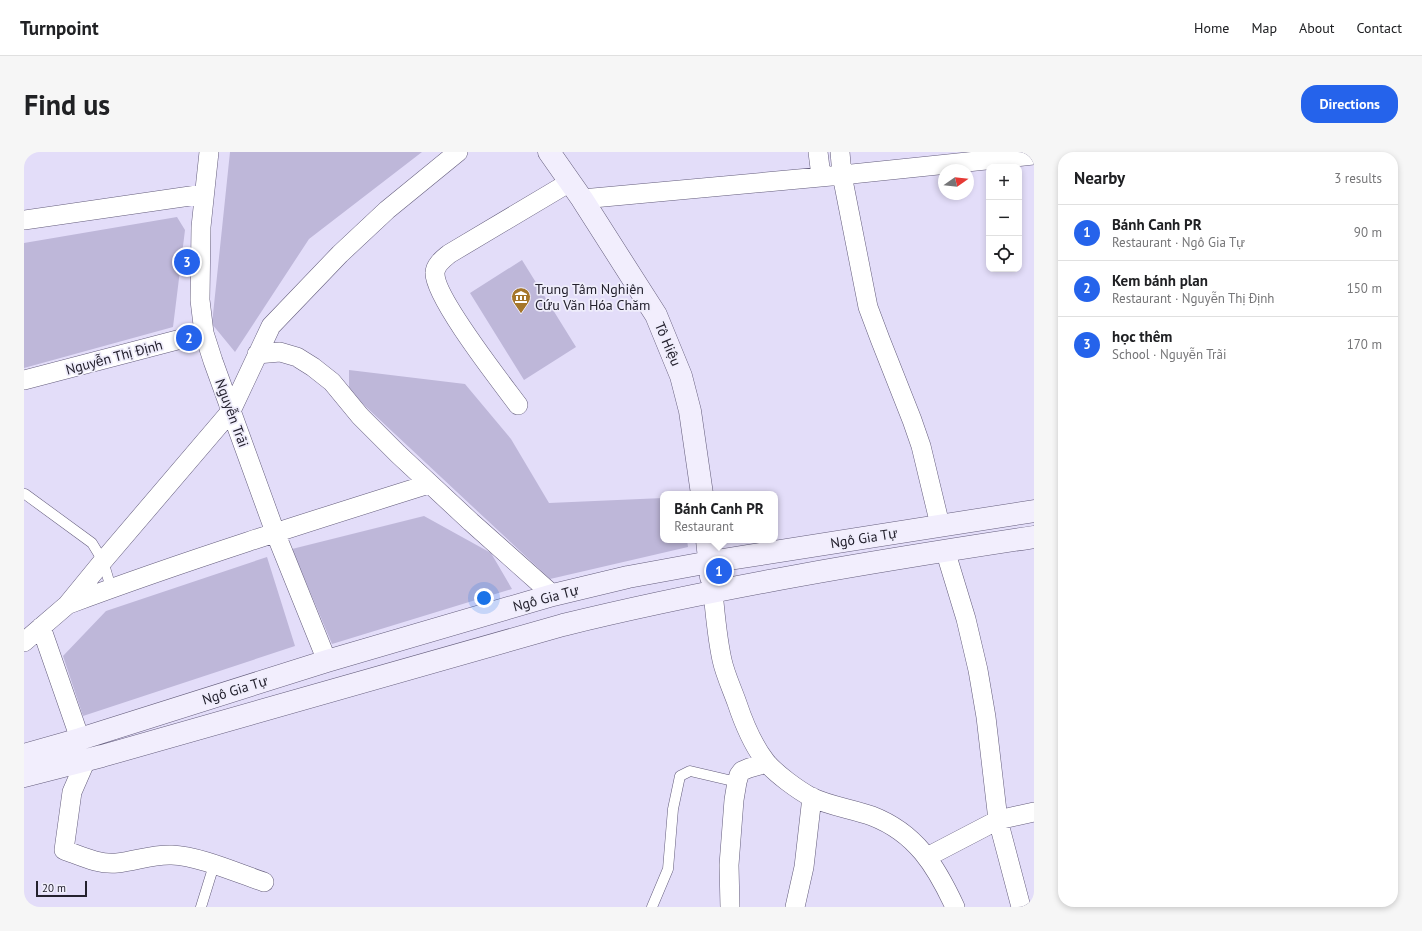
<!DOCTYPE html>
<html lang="en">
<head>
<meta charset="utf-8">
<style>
	body { margin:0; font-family:"PT Sans",sans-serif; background:#f6f6f6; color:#202124 }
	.controls { position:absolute; right:12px; top:12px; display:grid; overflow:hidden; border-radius:8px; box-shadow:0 2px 6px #0003 }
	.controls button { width:36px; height:36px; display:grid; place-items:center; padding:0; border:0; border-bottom:1px solid #e0e0e0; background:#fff; color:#202124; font:20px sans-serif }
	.compass { position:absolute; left:914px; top:12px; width:36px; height:36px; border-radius:50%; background:#fff; box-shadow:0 2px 6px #0003; rotate:76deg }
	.scale { position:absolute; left:12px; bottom:10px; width:51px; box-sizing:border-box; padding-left:4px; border:2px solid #24212e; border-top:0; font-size:11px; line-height:14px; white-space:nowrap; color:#24212e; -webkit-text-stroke:3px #efedfb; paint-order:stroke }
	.you { position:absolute; left:460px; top:446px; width:14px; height:14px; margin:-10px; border:3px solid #fff; border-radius:50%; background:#1a73e8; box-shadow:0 0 0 6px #1a73e833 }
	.badge { display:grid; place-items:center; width:26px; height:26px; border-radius:50%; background:#2563eb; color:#fff; font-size:13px; font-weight:700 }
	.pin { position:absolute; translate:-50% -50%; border:2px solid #fff; box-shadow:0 1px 4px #0006 }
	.popup { position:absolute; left:636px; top:339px; width:118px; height:52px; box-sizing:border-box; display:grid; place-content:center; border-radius:8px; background:#fff; filter:drop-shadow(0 1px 3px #0005); font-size:13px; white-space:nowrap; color:#757577 }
	.popup b { font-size:15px; color:#202124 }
	.popup::after { content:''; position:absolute; left:50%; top:100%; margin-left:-8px; border:8px solid transparent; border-top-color:#fff }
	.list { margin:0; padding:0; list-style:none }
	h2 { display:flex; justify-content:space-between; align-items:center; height:52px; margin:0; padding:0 16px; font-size:17px }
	h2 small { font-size:13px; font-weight:400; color:#757577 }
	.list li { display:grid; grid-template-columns:26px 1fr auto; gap:12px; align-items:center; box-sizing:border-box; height:56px; padding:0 16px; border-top:1px solid #e0e0e0 }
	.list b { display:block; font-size:15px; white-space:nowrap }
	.list p { margin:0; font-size:13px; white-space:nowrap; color:#757577 }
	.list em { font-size:13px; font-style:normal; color:#757577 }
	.icon { flex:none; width:22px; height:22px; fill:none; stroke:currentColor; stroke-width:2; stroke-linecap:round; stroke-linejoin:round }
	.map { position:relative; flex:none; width:1010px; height:755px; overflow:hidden; border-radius:16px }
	header { display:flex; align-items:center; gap:24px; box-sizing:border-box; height:56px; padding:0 20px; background:#fff; border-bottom:1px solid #e0e0e0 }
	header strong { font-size:19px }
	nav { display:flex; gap:22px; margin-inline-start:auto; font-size:14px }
	.intro { display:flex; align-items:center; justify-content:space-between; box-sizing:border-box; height:96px; padding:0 24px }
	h1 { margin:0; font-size:28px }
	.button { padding:10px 18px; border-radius:16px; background:#2563eb; color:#fff; font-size:14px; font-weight:700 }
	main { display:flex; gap:24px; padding:0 24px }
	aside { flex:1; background:#fff; border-radius:16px; box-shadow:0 2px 6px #0003 }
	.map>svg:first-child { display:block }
</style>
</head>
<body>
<header>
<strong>Turnpoint</strong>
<nav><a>Home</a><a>Map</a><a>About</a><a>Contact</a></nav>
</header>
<div class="intro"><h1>Find us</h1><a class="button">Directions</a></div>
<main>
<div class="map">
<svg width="1010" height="755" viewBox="0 0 1010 755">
	<rect width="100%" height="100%" fill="#e3ddf9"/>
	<path fill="#beb7d9" d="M206,0H398L285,87L211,200L188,172Z
		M153,65L161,78L149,175L0,216V91Z
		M498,108L552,195L500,228L446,141Z
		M325,218L441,232L487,287L525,351L639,346V388H663L664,395L526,427L325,239Z
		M400,364L467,401L488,437L308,492L268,397Z
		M243,405L271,494L59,564L39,504L82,459Z"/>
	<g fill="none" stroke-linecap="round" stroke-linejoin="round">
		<g stroke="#645d7c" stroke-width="11">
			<path id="lane" d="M1,342L68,391L79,409L87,436
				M177,755L190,713
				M628,755L644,717L649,657L656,624L666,619L713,630"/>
		</g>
		<g stroke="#645d7c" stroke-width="20">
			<path id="street" d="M185,0L177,75L176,148L180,181L189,209L251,380L303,509
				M794,0L797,24
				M816,0L818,23L844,155L856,187L888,268L897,294L916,373
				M558,47L818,23L1010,3
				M0,68L180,42
				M233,202L256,200L273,205L289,215L308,230L336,264L374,302L447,370L529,443
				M0,228L180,181
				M494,253C477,230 410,145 411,121C411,113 419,107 425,102L546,30
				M921,398L942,467L954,518L962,565L974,668L997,755
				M689,439C691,462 693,485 698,508C701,522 708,537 713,551C720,572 728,592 742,610C752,622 774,638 787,645C805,654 829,657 848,664C892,681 912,714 931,755
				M45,452C163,408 284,370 405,332
				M17,475L56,587
				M0,490L43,453L79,409L207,259L247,174L316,102L363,58L434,0
				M62,608L48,640L40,698C57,704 75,713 93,711C112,709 129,702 148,703C175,704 213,721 240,730
				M903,705L974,668L1010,660
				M706,755L705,713L710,648L713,630L715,623L718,619L725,616L743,611
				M771,755L780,715L788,645"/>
		</g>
		<g stroke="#645d7c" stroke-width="23">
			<path id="secondary" d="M525,0L558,47L632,163L657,224L666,259L678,342
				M683,388L687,425
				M0,603L56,587L303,509L529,443L604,425L686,410L1010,359
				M0,624L78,604L539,473C694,435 852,409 1010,385"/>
		</g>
		<use href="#lane" stroke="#fff" stroke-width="10"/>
		<use href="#street" stroke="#fff" stroke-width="19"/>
		<use href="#secondary" stroke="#f2eefd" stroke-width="22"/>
	</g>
	<defs>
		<g id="museum-pin" transform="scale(1)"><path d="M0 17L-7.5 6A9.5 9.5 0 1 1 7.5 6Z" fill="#a5762a" stroke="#efedfb"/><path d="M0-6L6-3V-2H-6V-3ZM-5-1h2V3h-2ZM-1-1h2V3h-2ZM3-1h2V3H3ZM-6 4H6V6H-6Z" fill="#fff"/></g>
	</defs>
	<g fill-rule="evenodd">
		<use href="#museum-pin" x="497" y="145"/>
	</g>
	<g text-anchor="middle" stroke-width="3.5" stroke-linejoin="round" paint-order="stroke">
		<g font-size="14" fill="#24212e" stroke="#efedfb" text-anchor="start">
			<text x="511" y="142">Trung Tâm Nghiên<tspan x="511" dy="16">Cứu Văn Hóa Chăm</tspan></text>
		</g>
		<g font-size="14" fill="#24212e" stroke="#efedfb">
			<text transform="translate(644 192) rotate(67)" y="5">Tô Hiệu</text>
			<text transform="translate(90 205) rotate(-15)" y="5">Nguyễn Thị Định</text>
			<text transform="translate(208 261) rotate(70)" y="5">Nguyễn Trãi</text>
			<text transform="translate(840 386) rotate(-9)" y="5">Ngô Gia Tự</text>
			<text transform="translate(522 446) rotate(-15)" y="5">Ngô Gia Tự</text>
			<text transform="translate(211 538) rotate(-17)" y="5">Ngô Gia Tự</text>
		</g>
	</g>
</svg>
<div class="controls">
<button>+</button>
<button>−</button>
<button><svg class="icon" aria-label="locate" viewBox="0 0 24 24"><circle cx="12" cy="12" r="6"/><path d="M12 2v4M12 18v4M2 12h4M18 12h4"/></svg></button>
</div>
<svg class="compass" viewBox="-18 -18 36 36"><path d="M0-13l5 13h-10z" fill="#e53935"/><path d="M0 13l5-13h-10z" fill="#757577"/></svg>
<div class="scale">20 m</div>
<div class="you"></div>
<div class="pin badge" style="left:695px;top:419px">1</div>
<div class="popup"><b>Bánh Canh PR</b>Restaurant</div>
<div class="pin badge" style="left:165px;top:186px">2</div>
<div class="pin badge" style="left:163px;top:110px">3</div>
</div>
<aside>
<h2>Nearby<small>3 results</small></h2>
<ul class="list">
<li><span class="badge">1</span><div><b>Bánh Canh PR</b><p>Restaurant · Ngô Gia Tự</p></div><em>90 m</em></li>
<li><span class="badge">2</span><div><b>Kem bánh plan</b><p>Restaurant · Nguyễn Thị Định</p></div><em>150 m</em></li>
<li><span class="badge">3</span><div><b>học thêm</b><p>School · Nguyễn Trãi</p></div><em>170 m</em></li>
</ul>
</aside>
</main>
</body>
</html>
